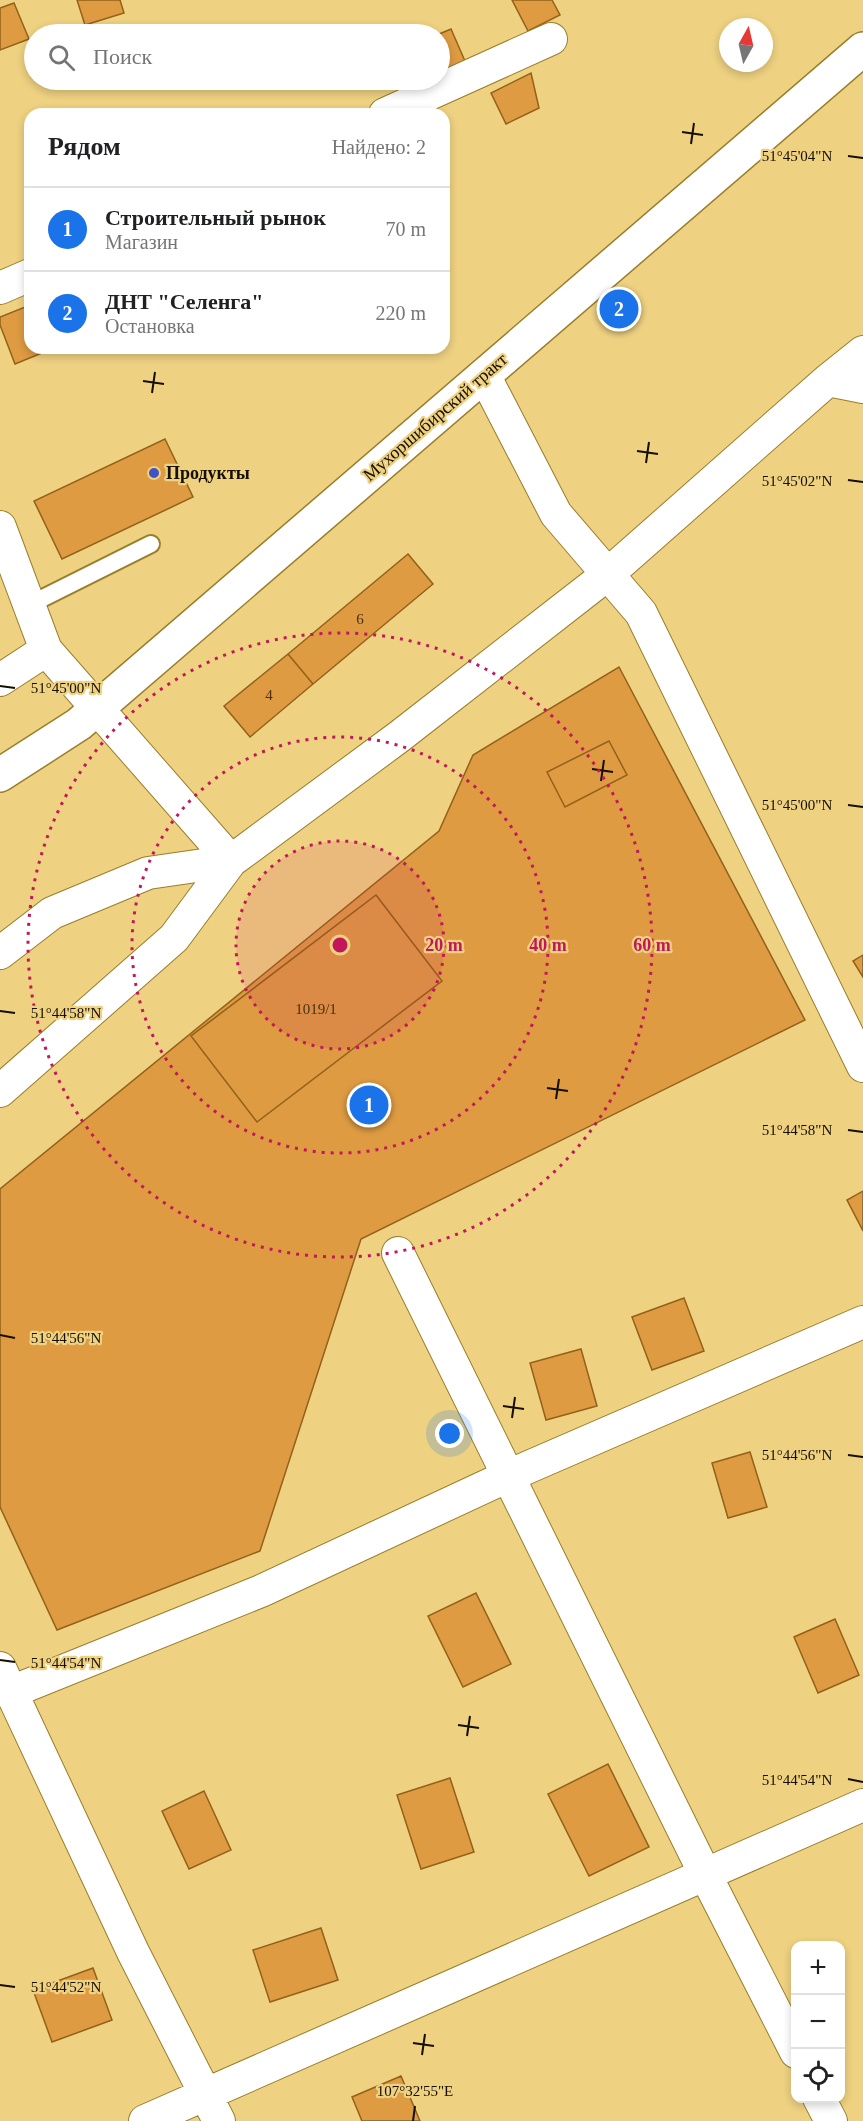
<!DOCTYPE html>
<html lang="ru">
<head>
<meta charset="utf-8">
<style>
	body { margin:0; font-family:"Times New Roman",serif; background:#f2f2f2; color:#202124 }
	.controls { position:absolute; right:18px; bottom:18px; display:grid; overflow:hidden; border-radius:12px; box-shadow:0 3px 9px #0003 }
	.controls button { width:54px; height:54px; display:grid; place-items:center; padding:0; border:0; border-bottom:2px solid #e0e0e0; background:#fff; color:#202124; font:30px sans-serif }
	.compass { position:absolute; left:719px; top:18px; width:54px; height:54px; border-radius:50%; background:#fff; box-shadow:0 3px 9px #0003; rotate:8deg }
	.you { position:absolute; left:450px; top:1434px; width:21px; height:21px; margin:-15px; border:4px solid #fff; border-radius:50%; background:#1a73e8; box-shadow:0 0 0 9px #1a73e833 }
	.badge { display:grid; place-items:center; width:39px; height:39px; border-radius:50%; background:#1a73e8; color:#fff; font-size:20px; font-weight:700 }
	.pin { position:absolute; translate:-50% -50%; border:3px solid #fff; box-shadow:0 2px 6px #0006 }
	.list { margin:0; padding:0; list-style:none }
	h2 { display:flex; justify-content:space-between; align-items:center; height:78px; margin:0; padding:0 24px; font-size:26px }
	h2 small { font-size:20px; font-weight:400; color:#757577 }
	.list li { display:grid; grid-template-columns:39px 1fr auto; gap:18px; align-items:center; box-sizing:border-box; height:84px; padding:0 24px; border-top:2px solid #e0e0e0 }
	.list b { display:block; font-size:22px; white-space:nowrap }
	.list p { margin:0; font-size:20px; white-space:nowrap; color:#757577 }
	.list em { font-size:20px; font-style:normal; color:#757577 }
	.icon { flex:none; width:33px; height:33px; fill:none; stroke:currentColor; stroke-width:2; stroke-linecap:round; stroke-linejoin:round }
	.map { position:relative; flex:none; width:863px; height:2121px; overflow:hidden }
	.search { position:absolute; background:#fff; box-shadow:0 3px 9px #0003; left:24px; top:24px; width:426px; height:66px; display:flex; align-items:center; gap:15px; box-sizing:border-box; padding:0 21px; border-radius:33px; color:#757577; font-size:22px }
	.panel { position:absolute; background:#fff; box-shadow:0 3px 9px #0003; left:24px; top:108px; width:426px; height:246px; border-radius:18px }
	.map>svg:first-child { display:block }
</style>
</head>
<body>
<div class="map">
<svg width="863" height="2121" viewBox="0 0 863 2121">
	<rect width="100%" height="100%" fill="#eed181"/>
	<path fill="#de9b42" stroke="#936119" stroke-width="1.5" d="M77,0H120L124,13L85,25Z
		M512,0H552L560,15L528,31Z
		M14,3L29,39L0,50V8Z
		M451,29L465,61L440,72L439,34Z
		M531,73L539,108L506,124L491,93Z
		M30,305V348H54L15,364L0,325V317Z
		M165,439L193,497L62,559L34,501Z
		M408,554L433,584L313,684L288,654Z
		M288,654L313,684L250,737L224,706Z
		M619,667L805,1020L361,1239L260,1551L57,1630L0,1507V1189L439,831L473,755Z
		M609,741L627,775L565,807L547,772Z
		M376,895L442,981L257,1122L191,1036Z
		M863,955V977L853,961Z
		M863,1191V1231L847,1200Z
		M684,1298L704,1351L652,1370L632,1317Z
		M581,1349L597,1406L546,1420L530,1363Z
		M750,1452L767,1507L728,1518L712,1463Z
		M476,1593L511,1664L463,1687L428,1616Z
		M835,1619L859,1675L818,1693L794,1637Z
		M608,1764L649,1847L589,1876L548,1794Z
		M450,1778L474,1852L421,1869L397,1795Z
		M204,1791L231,1850L189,1869L162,1811Z
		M321,1928L338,1980L270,2002L253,1950Z
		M93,1968L112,2020L52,2042L33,1990Z
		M401,2076L420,2121H362L352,2097Z"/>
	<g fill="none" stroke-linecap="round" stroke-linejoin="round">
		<g stroke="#997e2b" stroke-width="20">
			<path id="service" d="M29,605L151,544"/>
		</g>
		<g stroke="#997e2b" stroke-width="34">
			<path id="minor" d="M385,114L551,39
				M0,288L30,275
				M484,375L556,514L641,613L863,1066
				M828,380L863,387
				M0,527L46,650L231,861
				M0,680L46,650
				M0,953L52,913L148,873L231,861
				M0,1091L174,938L231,861L400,736L608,574L828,380L863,352
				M398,1253L705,1874L796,2052
				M0,1668L133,1952L219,2121
				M11,1692L261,1591L508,1476L863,1322
				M819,2098L831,2121
				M145,2121L863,1805"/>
		</g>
		<g stroke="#997e2b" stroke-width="36">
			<path id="primary" d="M0,775L79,724L863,49"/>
		</g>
		<use href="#service" stroke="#fff" stroke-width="16"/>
		<use href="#minor" stroke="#fff" stroke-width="32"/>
		<use href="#primary" stroke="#fff" stroke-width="33"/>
	</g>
	<path fill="none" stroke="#160e00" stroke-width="2" d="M682,132L703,135M691,144L694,123M848,156L863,158M143,381L164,384M152,393L155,372M637,451L658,454M646,463L649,442M848,480L863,482M0,686L15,688M592,769L613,772M601,781L604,760M848,805L863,807M0,1011L15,1013M547,1088L568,1091M556,1099L559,1079M848,1130L863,1132M0,1335L15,1338M503,1406L524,1409M512,1418L515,1397M848,1455L863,1457M0,1660L15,1662M458,1725L479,1728M467,1736L470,1716M848,1779L863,1782M0,1985L15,1987M413,2043L434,2046M422,2055L425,2034M413,2121L415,2106"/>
	<circle cx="340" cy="945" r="104" fill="#c2185b" fill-opacity=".12"/>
	<g fill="none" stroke="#c2185b" stroke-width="3" stroke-dasharray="3 6">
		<circle cx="340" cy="945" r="104"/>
		<circle cx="340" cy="945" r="208"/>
		<circle cx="340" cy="945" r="312"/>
	</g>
	<circle fill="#3f53c6" stroke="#eed181" stroke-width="2" cx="154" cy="473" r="6"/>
	<g text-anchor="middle" stroke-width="4.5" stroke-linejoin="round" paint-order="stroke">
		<g font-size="15" fill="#483110">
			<text x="360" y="624">6</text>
			<text x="269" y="700">4</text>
			<text x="316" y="1014">1019/1</text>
		</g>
		<g font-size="18" fill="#160e00" stroke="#eed181">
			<text transform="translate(435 417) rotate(-41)" y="6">Мухоршибирский тракт</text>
		</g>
		<g font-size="18" font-weight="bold" fill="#160e00" stroke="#eed181" text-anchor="start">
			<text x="166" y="479">Продукты</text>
		</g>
	</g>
	<g font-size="15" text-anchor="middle" fill="#160e00" stroke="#eed181" stroke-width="4.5" stroke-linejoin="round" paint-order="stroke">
		<text x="797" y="161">51°45'04"N</text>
		<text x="797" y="486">51°45'02"N</text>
		<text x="66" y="693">51°45'00"N</text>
		<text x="797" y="810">51°45'00"N</text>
		<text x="66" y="1018">51°44'58"N</text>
		<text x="797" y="1135">51°44'58"N</text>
		<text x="66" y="1343">51°44'56"N</text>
		<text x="797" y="1460">51°44'56"N</text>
		<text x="66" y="1668">51°44'54"N</text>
		<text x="797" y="1785">51°44'54"N</text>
		<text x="66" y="1992">51°44'52"N</text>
		<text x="415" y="2096">107°32'55"E</text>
	</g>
	<circle cx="340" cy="945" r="9" fill="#c2185b" stroke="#eed181" stroke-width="3"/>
	<g font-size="18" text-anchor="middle" font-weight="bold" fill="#c2185b" stroke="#eed181" stroke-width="4.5" stroke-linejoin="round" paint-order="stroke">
		<text x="444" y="951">20 m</text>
		<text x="548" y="951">40 m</text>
		<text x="652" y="951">60 m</text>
	</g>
</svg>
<div class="controls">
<button>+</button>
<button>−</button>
<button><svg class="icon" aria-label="locate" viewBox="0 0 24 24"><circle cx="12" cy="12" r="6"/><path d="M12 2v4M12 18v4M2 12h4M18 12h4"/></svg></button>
</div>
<svg class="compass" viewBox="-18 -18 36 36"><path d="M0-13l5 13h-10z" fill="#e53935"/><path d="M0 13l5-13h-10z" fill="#757577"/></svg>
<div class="you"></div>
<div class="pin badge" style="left:369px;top:1105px">1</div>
<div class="pin badge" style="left:619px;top:309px">2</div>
<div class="search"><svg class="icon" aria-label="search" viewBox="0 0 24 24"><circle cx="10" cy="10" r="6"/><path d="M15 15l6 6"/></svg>Поиск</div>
<section class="panel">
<h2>Рядом<small>Найдено: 2</small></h2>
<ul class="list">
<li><span class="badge">1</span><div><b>Строительный рынок</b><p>Магазин</p></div><em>70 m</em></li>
<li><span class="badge">2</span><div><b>ДНТ &quot;Селенга&quot;</b><p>Остановка</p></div><em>220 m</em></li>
</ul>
</section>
</div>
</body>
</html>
